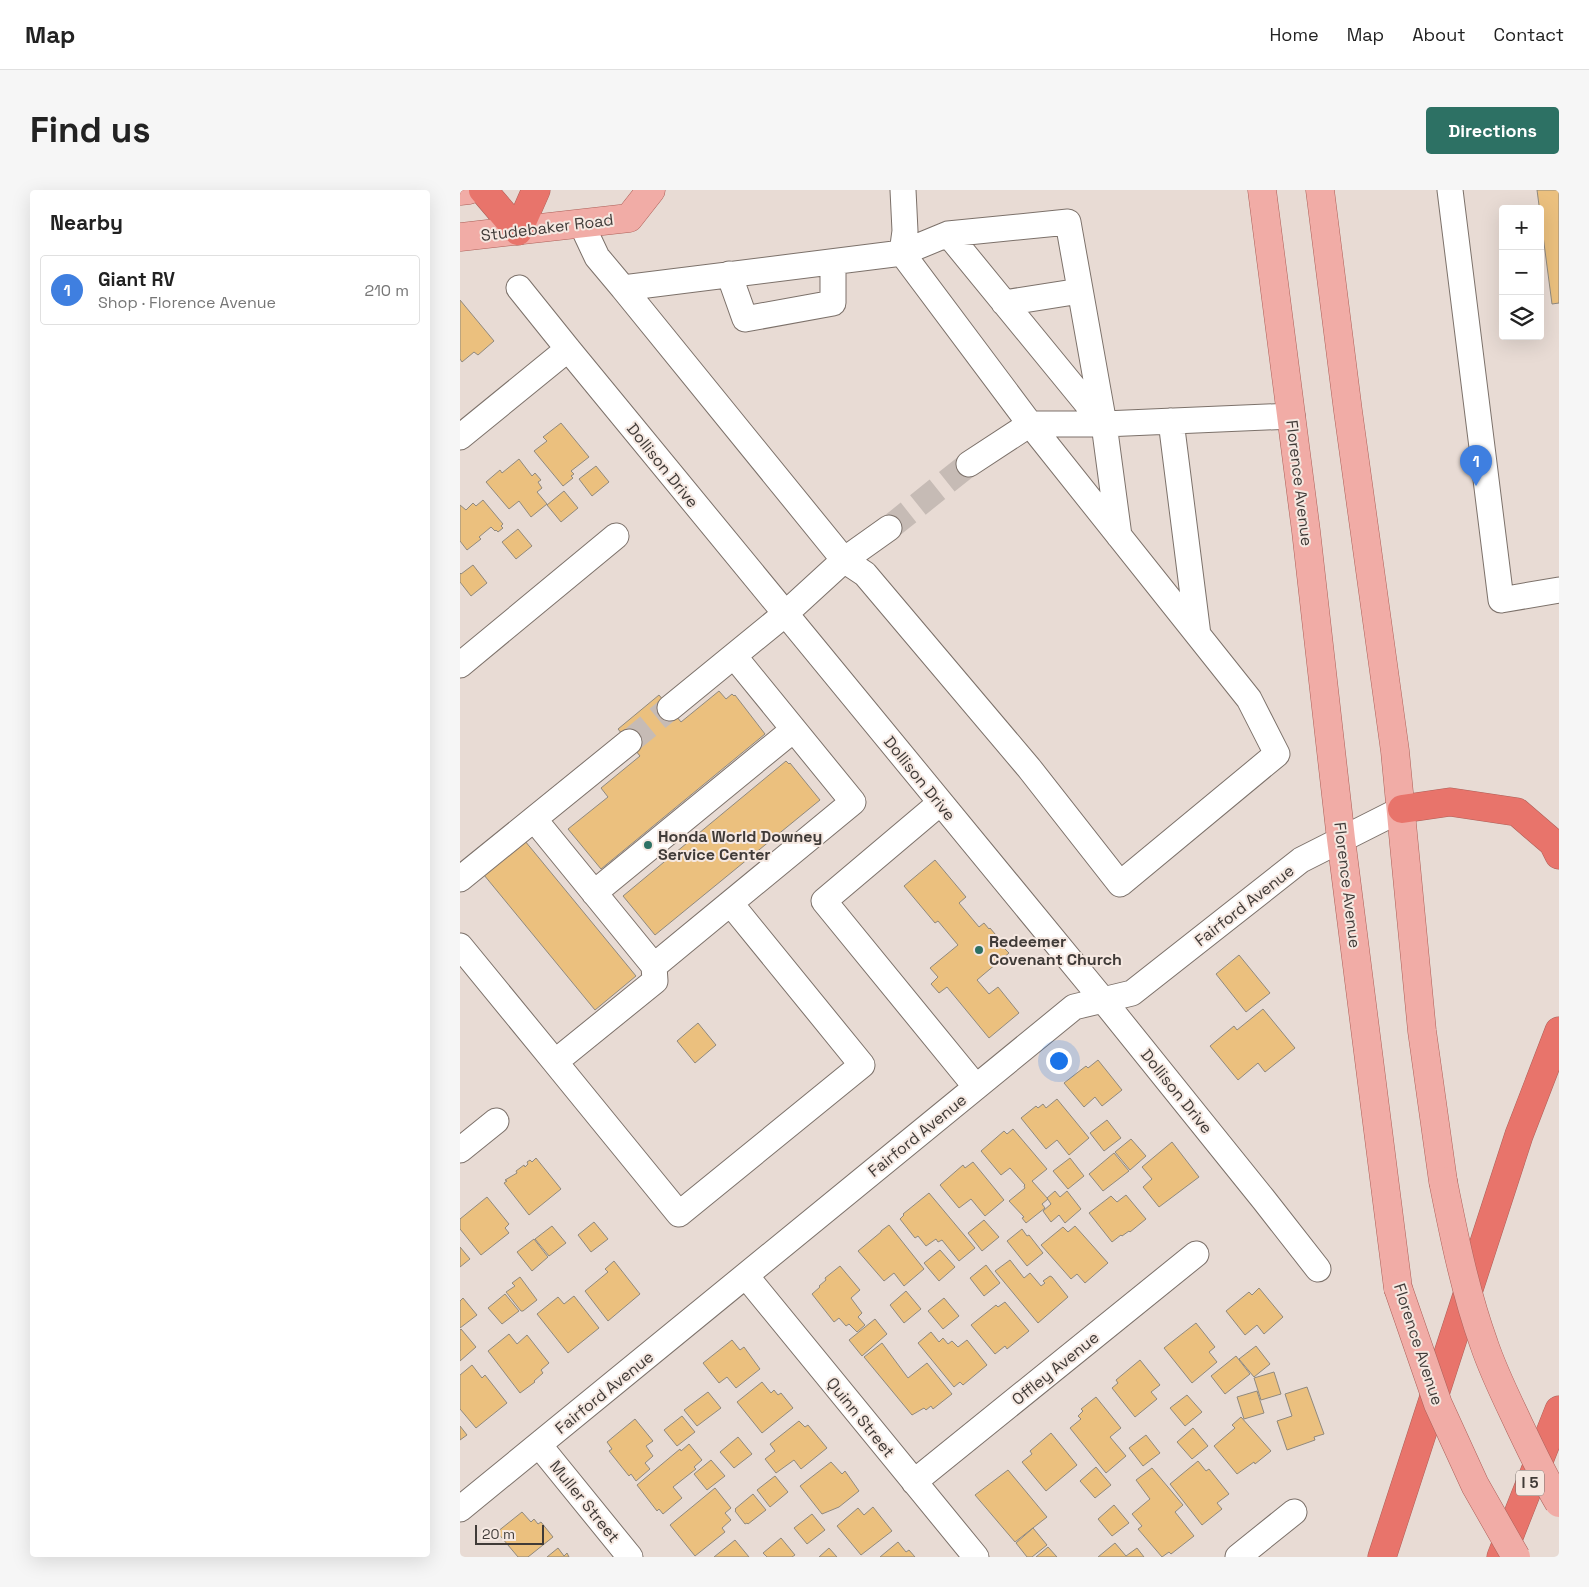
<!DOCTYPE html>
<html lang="en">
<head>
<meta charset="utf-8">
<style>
	body { margin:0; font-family:"Space Grotesk",sans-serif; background:#f6f6f6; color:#222 }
	.controls { position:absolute; right:15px; top:15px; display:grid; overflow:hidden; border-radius:5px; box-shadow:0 5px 20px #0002 }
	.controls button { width:45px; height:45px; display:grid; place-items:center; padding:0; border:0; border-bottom:1px solid #e0e0e0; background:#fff; color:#222; font:25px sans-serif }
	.scale { position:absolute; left:15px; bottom:12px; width:69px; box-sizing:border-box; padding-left:5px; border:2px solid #403b38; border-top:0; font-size:14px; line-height:18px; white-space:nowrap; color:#403b38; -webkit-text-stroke:4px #f5e8e1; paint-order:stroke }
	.you { position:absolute; left:598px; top:870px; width:18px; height:18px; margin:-12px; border:4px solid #fff; border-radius:50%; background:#1a73e8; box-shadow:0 0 0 8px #1a73e833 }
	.badge { display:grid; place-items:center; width:32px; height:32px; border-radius:50%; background:#2d7164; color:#fff; font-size:16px; font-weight:700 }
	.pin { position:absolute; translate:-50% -41px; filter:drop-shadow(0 1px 2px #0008) }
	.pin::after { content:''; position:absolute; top:26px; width:18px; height:15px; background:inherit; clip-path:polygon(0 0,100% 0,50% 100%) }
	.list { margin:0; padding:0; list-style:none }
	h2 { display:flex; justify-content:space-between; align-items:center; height:65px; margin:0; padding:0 20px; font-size:21px }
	h2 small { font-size:16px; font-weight:400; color:#767676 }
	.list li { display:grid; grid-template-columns:32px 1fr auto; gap:15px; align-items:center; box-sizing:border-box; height:70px; margin:0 10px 10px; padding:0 10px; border:1px solid #e0e0e0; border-radius:5px }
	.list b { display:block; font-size:19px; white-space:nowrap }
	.list p { margin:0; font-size:16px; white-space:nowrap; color:#767676 }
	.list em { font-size:16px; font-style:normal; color:#767676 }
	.icon { flex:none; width:28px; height:28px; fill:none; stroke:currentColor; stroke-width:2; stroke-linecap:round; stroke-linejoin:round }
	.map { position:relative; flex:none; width:1099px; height:1367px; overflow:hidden; border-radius:5px }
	header { display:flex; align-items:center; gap:30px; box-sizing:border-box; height:70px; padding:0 25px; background:#fff; border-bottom:1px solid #e0e0e0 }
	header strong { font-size:24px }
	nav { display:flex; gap:28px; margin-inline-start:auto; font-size:18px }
	.intro { display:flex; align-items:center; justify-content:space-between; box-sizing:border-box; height:120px; padding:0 30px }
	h1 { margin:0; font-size:35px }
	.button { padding:12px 22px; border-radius:5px; background:#2d7164; color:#fff; font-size:18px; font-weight:700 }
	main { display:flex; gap:30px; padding:0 30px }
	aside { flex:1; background:#fff; border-radius:5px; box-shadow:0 5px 20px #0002 }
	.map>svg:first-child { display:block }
</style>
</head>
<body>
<header>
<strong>Map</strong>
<nav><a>Home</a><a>Map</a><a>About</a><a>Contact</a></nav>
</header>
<div class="intro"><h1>Find us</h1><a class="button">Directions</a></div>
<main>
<aside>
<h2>Nearby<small></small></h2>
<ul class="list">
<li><span class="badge" style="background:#3f7fe0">1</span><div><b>Giant RV</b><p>Shop · Florence Avenue</p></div><em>210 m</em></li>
</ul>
</aside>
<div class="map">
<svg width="1099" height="1367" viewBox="0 0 1099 1367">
	<rect width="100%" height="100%" fill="#e8dbd4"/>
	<path fill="#ebc07e" stroke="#90897e" d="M1077,0H1099V113L1092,114Z
		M0,110L34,151L18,165L14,162L2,172L0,169Z
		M101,233L129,267L111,281L114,284L111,286L113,288L103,296L74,261L87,251L83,247Z
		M59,269L72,286L75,283L81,290L78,292L82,298L77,302L87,314L71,327L59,311L49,319L26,292L40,280L42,283Z
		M136,276L149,292L132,306L119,289Z
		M104,301L118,318L101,332L87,315Z
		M23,310L43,334L41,336L43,338L38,342L36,340L35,341L31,337L19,347L21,349L7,360L0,351V315L6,320L13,313L16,316Z
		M58,339L72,356L56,369L42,352Z
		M13,375L27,393L11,406L0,392V383L1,384Z
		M259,501L266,509L272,504L274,506L275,505L305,544L141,679L108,639L148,607L141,598L180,566L158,539L199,505L221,532Z
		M326,571L329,574L330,573L360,610L195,745L163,706Z
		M65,651L176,786L135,820L24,685Z
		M475,670L506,707L499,713L519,737L524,733L529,739L530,738L546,757L544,758L549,763L517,790L529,804L538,797L559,823L529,848L487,797L479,803L471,794L478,787L470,778L498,755L478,731L475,733L444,696Z
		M779,765L810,803L786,822L756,784Z
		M803,819L835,858L805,882L798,873L778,890L750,856L774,836L777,840Z
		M238,833L256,855L235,873L217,851Z
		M638,870L662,900L642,916L635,907L624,917L604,893L626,876L628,878Z
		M597,909L629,948L609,965L597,950L586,959L561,928L576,916L578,918L583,914L586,918Z
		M647,930L661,948L644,961L630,943Z
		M553,939L587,979L572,991L588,1009L582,1014L585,1018L566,1033L562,1028L564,1027L549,1011L565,998L564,996L565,995L550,978L541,985L521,961L544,941L547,944Z
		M671,949L686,966L670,980L655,962Z
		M712,952L739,987L699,1017L683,997L692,989L682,977Z
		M654,963L669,981L643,1001L629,984Z
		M76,968L101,999L69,1025L44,993L47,991L45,990L57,983L56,981L64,975L65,977L68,974L67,972L70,970L72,972Z
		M610,968L624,986L608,999L593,981Z
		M513,972L544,1010L525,1026L511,1009L499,1018L480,995L503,975L505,978Z
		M595,1001L600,1007L607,1001L621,1019L605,1033L599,1025L591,1032L583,1021L591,1014L587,1008Z
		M469,1003L515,1058L499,1071L482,1050L478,1052L476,1049L466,1056L458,1046L455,1048L440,1029L444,1025L443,1024Z
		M666,1005L686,1029L670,1042L669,1041L662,1046L661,1045L652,1052L629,1023L651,1006L657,1012Z
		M27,1007L49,1034L45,1038L49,1043L21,1065L0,1039V1029Z
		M524,1030L539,1047L522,1061L508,1043Z
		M134,1032L148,1049L131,1062L118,1045Z
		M429,1035L464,1079L444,1096L434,1083L424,1091L398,1061L421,1042V1041Z
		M92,1036L106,1053L89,1066L75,1049Z
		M615,1036L648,1073L625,1093L617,1084L611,1089L581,1055L603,1037L608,1042Z
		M562,1039L567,1046L569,1045L583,1063L567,1076L547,1051Z
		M74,1049L88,1067L72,1081L57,1062Z
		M0,1057L10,1069L0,1077Z
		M480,1060L495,1077L479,1091L464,1073Z
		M550,1070L564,1088L570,1083L581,1096L585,1093L583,1091L590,1086L592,1087L608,1107L578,1133L535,1081Z
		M154,1071L180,1104L148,1131L125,1101L148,1082L145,1079Z
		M526,1075L540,1093L524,1106L510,1088Z
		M380,1076L400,1100L391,1108L402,1123L398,1127L405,1135L397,1142L389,1134L386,1136L379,1128L374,1132L352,1104L360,1097L359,1096L366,1090L365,1088Z
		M60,1087L77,1110L63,1121H61L46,1102L55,1096L52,1093Z
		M799,1098L823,1127L804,1144L797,1135L785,1145L766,1121L789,1102L792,1105Z
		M446,1101L461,1119L444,1133L430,1115Z
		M45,1104L59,1121L42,1134L28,1118Z
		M114,1106L139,1138L108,1163L77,1124L98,1107L104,1114Z
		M3,1108L17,1125L0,1138V1111Z
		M484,1108L499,1126L483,1139L468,1121Z
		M545,1112L569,1141L547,1159L545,1156L535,1164L511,1135L536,1115L538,1117Z
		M415,1129L427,1144L402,1166L389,1150Z
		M736,1133L755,1157L749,1162L757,1172L732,1193L704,1158Z
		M1,1139L16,1157L0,1171V1140Z
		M471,1142L479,1152L483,1148L488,1154L492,1151L498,1157L507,1150L527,1175L503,1195L500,1192L494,1197L458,1153Z
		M49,1144L57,1154L67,1145L89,1173L81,1180L83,1183L74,1191L75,1192L60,1203L28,1161Z
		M272,1150L280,1160L284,1157L300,1179L276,1198L267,1187L259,1193L243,1173Z
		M422,1153L448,1188L467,1173L492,1204L473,1219L471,1216L466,1220L464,1218L452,1225L404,1167Z
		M796,1156L810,1174L794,1187L779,1169Z
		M776,1166L790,1184L765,1204L751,1186Z
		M680,1170L700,1195L691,1202L697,1209L675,1227L652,1198L658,1193L656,1190Z
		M12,1175L22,1188L25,1185L47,1213L16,1238L0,1219V1185Z
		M814,1182L821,1204L801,1210L794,1188Z
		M302,1192L311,1203L314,1200L318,1205L321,1203L333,1218L302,1243L277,1212Z
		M847,1197L864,1244L854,1247L855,1250L827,1260L817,1231L832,1226L825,1204Z
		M797,1201L804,1223L784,1229L777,1207Z
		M248,1202L261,1218L237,1236L224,1220Z
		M727,1205L742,1222L725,1236L710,1218Z
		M636,1207L661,1238L650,1247L666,1266L646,1283L610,1238L621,1229L618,1226L623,1221L621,1219Z
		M222,1226L235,1242L217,1256L204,1240Z
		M781,1227L811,1261L795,1274L794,1272L777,1284L754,1256L775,1238L772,1235Z
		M175,1229L193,1251L186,1256L193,1266L185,1273L190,1279L176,1291L171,1284L169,1286L149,1261L152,1259L147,1252Z
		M339,1231L345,1237L348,1235L367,1258L341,1279L334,1270L316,1283L305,1269L315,1261L310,1254Z
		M0,1236L7,1245L0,1250Z
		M733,1238L748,1256L732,1269L717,1252Z
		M591,1243L617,1275L586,1301L562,1272L572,1264L570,1261Z
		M686,1245L700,1263L683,1276L669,1258Z
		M278,1247L292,1264L274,1278L260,1262Z
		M229,1254L242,1270L234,1277L236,1279L213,1297L222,1308L203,1324L199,1319L197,1321L177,1295L220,1259L221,1261Z
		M251,1270L265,1286L247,1300L234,1284Z
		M738,1271L746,1281L749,1279L769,1304L757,1313L762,1319L742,1335L710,1294Z
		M371,1272L382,1284L385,1281L399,1301L379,1317L362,1324L340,1296Z
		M636,1277L651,1295L635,1308L620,1291Z
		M692,1278L723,1315L715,1322L734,1346L711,1364L709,1362L702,1367L678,1339L682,1336L672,1324L690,1309L676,1290Z
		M548,1280L587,1327L555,1352L515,1305Z
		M315,1286L328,1302L310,1317L297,1300Z
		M255,1298L271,1318L265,1323L271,1330L262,1338L265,1342L235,1366L210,1335Z
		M293,1304L306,1320L288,1334L287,1333L285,1334L275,1321L276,1320L275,1319Z
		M654,1315L669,1333L652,1346L638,1329Z
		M413,1317L432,1341L401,1365L377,1336L398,1318L404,1325Z
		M62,1322L71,1332L74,1329L78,1334L81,1332L93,1347L68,1367H58L37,1342Z
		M352,1324L365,1340L347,1354L334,1338Z
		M573,1338L587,1355L572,1367H567L556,1353Z
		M321,1348L335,1365L332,1367H307L303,1363Z
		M275,1350L289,1367H254Z
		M438,1352L446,1362L449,1360L455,1367H420Z
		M655,1353L666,1366L677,1358L684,1367H638Z
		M588,1357L597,1367H576Z
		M98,1358L104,1366L107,1363L109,1367H87Z
		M369,1358L377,1367H359Z"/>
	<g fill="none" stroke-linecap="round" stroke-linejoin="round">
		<path stroke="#c6bbb5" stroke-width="25" stroke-dasharray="25 12" stroke-linecap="butt" d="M429,338L509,274
			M169,552L210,518"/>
		<g stroke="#7c716a" stroke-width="27">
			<path id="minor" d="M443,0L445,41L442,63L488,44L608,32L644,234L659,346
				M990,0L1041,410L1099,400
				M121,33L137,67L163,98
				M488,44L642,232
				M269,84L285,129L373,113V72
				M59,98L108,159L643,810L804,1010L858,1079
				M544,113L620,101
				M711,231L738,445
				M0,247L108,159
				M429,338L384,370L163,98L442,63L570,234L509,274
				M0,475L156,346
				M210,518L325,424L384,370L405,384L569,578L660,694L817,564L789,509L570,234H644L832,226
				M480,613L364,711L516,897
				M74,629L194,776L393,612L274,466
				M0,689L169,552
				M134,703L333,540
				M0,756L95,872L195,791L194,776
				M95,872L219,1024L402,875L271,714
				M0,960L36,931
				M286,1086L516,1367
				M79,1255L170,1367
				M454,1292L736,1064
				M0,1319L614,817L672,803L841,670L942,619
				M778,1367L834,1322"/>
		</g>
		<g stroke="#ad6059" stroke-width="29">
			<path id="major" d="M802,0L846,341L881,649L938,1098
				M860,0L888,221L935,561L962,841L983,991
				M0,1L9,0
				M0,47L169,28L191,0"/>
		</g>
		<g stroke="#ad6059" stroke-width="29">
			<path id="highway" d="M23,0L58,41L76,0
				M942,619L990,612L1057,622L1093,653L1099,665
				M922,1367L1059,945L1099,841
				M1041,1367L1099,1220"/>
		</g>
		<use href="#minor" stroke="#fff" stroke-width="25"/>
		<use href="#major" stroke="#f1aca6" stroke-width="28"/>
		<use href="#highway" stroke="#e8746b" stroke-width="28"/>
		<g stroke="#ad6059" stroke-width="29" stroke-linecap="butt">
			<path id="major-bridge" d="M983,991C994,1046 1005,1101 1024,1154C1032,1178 1043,1201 1054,1224C1068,1254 1082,1284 1099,1313
				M938,1098L978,1214L1015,1295L1056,1367"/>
		</g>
		<use href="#major-bridge" stroke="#f1aca6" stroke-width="28"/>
	</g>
	<g fill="#2d7164" stroke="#f5e8e1" stroke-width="2">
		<circle cx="188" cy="655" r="5"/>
		<circle cx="519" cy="760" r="5"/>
	</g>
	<g text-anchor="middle" stroke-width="4" stroke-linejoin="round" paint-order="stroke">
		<rect fill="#f5e8e1" stroke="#766f6b" stroke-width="1" x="1056" y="1280.5" width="28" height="25" rx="4"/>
		<g font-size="15" font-weight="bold" fill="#403b38">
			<text x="1070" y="1298">I 5</text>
		</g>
		<g font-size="16" fill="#403b38" stroke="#f5e8e1">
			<text transform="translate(87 37) rotate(-7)" y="6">Studebaker Road</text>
			<text transform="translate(203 275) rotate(51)" y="6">Dollison Drive</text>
			<text transform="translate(840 293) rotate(83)" y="6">Florence Avenue</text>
			<text transform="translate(460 588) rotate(51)" y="6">Dollison Drive</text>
			<text transform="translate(888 695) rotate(83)" y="6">Florence Avenue</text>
			<text transform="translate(784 715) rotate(-38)" y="6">Fairford Avenue</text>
			<text transform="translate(717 901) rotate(51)" y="6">Dollison Drive</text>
			<text transform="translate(457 945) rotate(-39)" y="6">Fairford Avenue</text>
			<text transform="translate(959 1154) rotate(72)" y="6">Florence Avenue</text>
			<text transform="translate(595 1178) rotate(-39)" y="6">Offley Avenue</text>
			<text transform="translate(144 1202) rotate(-39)" y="6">Fairford Avenue</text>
			<text transform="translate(401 1227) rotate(51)" y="6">Quinn Street</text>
			<text transform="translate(125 1311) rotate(51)" y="6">Muller Street</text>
		</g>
		<g font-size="16" font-weight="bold" fill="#403b38" stroke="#f5e8e1" text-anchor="start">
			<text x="198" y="652">Honda World Downey<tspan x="198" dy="18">Service Center</tspan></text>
			<text x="529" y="757">Redeemer<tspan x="529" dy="18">Covenant Church</tspan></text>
		</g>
	</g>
</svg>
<div class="controls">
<button>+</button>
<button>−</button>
<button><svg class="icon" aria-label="layers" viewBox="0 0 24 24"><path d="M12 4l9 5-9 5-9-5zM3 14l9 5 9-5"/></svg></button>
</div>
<div class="scale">20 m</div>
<div class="you"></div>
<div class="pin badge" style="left:1016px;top:296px;background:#3f7fe0">1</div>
</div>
</main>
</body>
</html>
